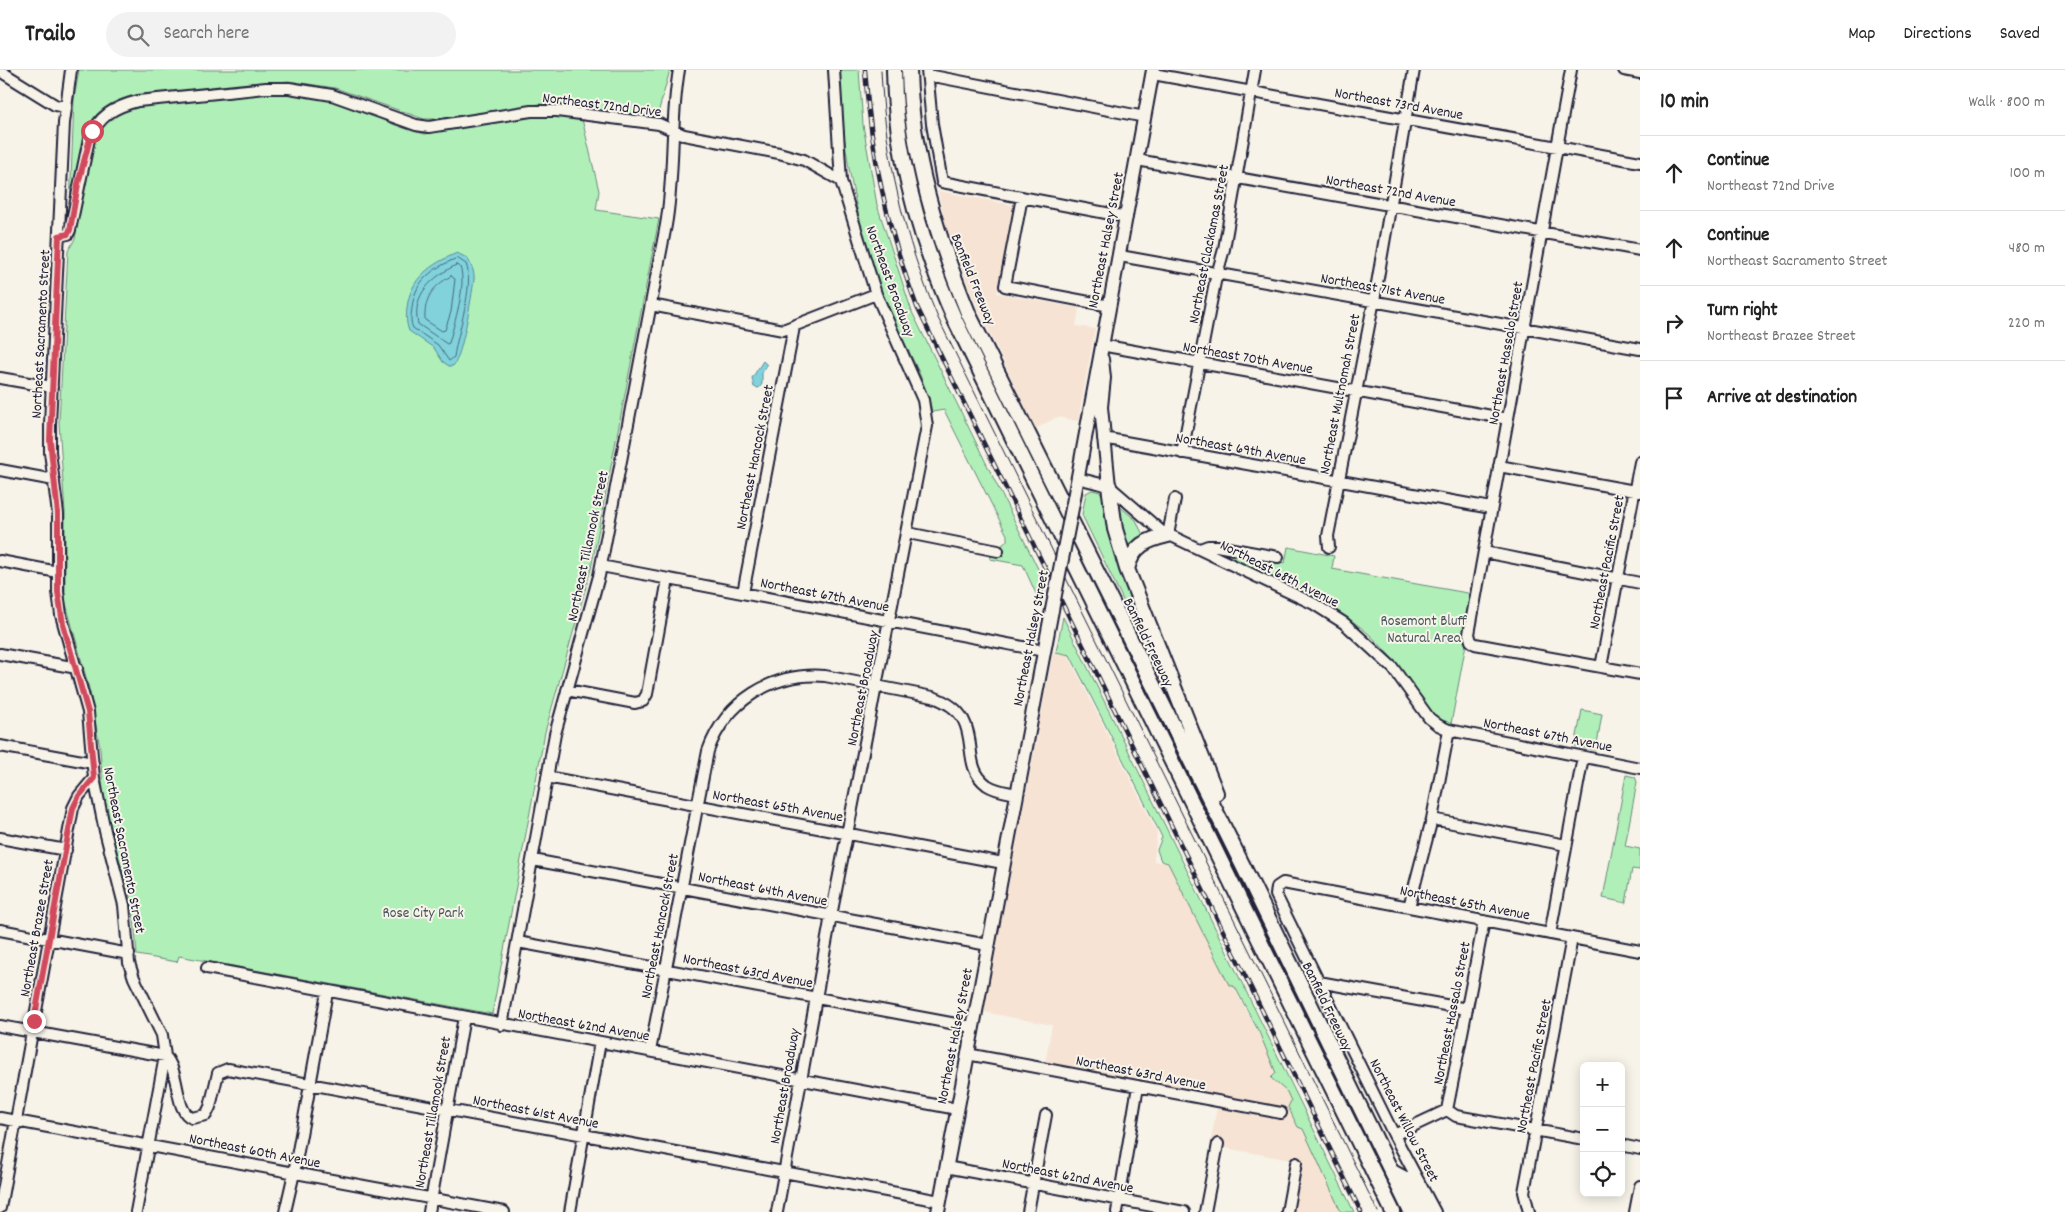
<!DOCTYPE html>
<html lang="en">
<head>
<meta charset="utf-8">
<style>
	body { margin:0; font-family:Dekko,sans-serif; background:#f2f2f2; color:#222 }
	.controls { position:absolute; right:15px; bottom:15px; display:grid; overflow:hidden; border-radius:8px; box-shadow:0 2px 12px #0003 }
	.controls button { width:45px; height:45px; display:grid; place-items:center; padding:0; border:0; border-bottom:1px solid #e0e0e0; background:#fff; color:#222; font:25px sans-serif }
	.stop { position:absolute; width:15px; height:15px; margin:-11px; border:4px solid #d1495b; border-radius:50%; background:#fff }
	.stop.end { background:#d1495b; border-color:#fff; box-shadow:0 1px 5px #0008 }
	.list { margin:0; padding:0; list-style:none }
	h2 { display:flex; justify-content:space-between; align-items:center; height:65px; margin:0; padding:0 20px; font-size:21px }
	h2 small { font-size:16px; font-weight:400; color:#767676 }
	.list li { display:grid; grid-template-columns:32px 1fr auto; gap:15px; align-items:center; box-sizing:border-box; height:75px; padding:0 20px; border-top:1px solid #e0e0e0 }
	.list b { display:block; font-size:19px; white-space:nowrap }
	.list p { margin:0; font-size:16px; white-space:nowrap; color:#767676 }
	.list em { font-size:16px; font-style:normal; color:#767676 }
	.icon { flex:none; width:28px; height:28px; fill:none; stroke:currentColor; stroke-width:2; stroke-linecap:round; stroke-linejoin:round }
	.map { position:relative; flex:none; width:1640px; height:1142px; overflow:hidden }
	header { display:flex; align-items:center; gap:30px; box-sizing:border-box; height:70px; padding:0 25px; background:#fff; border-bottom:1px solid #e0e0e0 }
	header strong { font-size:24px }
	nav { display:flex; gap:28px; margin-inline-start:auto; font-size:18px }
	.search { width:350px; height:45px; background:#f2f2f2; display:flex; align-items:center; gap:12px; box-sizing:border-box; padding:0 18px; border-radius:28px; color:#767676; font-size:19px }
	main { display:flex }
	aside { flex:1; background:#fff }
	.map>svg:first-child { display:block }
</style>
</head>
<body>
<header>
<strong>Trailo</strong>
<div class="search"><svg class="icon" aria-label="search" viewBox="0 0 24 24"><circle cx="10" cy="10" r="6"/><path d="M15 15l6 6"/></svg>Search here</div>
<nav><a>Map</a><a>Directions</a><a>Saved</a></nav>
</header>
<main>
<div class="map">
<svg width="1640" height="1142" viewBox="0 0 1640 1142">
	<rect width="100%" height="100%" fill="#f7f3e8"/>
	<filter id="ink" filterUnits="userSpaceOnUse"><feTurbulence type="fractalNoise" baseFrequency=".02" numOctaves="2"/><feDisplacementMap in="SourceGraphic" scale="10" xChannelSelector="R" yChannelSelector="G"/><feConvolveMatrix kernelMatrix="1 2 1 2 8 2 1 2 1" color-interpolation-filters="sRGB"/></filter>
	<g filter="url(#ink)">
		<path fill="#f6e3d4" d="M938,121L1013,135L997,223L1079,238L1076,256L1095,259L1078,351L1057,347L1035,359L969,218L945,153Z
			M1053,582L1068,585L1157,762L1154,791L1169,794L1266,978L1345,1142H1287L1296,1091L1210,1075L1218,1032L1044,1000L1052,955L984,942Z"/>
		<path fill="#b0f0b8" stroke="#69897a" d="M79,0H670L657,47L539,34L442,49H424L335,18L288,11L131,26C118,30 107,34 97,44C82,59 74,115 70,137L74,29Z
			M838,0H859L863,55L877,135L912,242L1045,513L1043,524L1037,526L1023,495L990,489L991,485H1003L1002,475L1007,471V465L944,340L932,342C926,307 898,265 885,230C856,157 843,79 838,0Z
			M262,23C285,23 308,24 331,30C363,39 392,57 425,64L532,45L582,49L599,121L596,140L659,149L591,499L545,662L492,944L179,886L177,892L137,885L134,848L128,818L112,765L103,720L100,678L90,622L65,530V443L59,352L68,181L75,169C80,138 84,70 108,49C128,31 232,26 262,23Z
			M1092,420L1100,422L1105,429L1113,479L1146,565L1144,566L1125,534L1082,445L1086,423Z
			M1118,435L1136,450L1142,463L1147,465L1127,484Z
			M1288,477L1334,486L1332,499L1473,524L1466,574L1451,654L1439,650L1432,643C1412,616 1395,588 1370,565C1326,526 1266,508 1215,482V480L1285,493Z
			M1063,547L1354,1142H1341L1303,1059L1298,1057L1288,1037L1291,1031L1287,1022L1271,1008L1276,1003L1259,962L1235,917L1229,915L1168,793L1161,791L1157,780L1162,767L1070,585L1056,582Z
			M1582,640L1602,644L1596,680L1575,676Z
			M1626,705L1635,707L1637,712L1625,776L1640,779V800L1632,799L1626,833L1603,828Z"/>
		<path fill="#81d2db" stroke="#5b8c9b" d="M457,183L467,188C471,194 475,202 474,210C472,224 462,288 453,296H449L443,292L434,278L409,261C406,253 406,246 407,238C410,208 431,194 457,183Z
			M763,291L767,295L762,303V314L759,318L754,317L752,308Z"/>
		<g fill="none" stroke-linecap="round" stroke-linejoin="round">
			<path stroke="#48687b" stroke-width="1" d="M457,188L466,194C475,215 457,264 454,287L449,291L438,275L413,258C410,252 411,245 412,238C415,210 432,199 457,188Z
				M456,195L460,197C467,215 454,254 449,273L447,274L418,254C411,224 433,207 456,195Z
				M451,206L455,209L451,242L445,260L442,261L425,250C424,228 432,217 451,206Z"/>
			<g stroke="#22223b" stroke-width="14">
				<path id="minor" d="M71,0L64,53L50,354V382L58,444V522L61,545L88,642L94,708L105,761L124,835L129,893L134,908L162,965L165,986L136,1142
					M927,0L932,54L942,112L1127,147
					M1571,0L1469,564L1471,571L1475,574L1640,604
					M1624,0L1640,3
					M0,1L55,35L65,37
					M1153,4L1640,92
					M928,5L1145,47
					M1137,90L1640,180
					M1022,127L1005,216L1110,236
					M59,166L68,164L70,160L89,69C99,46 114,37 138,31L266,18H289L332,25L416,55L429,57L531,41H557L659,54L684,65L779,83L804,90L841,111
					M1120,186L1640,279
					M651,235L783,260L876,224
					M1101,275L1508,349
					M0,308L52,317
					M1103,368L1491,438
					M1182,383L1215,212L1224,179L1255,0
					M1499,396L1640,422
					M0,400L54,410
					M1077,408L1109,416L1161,461L1314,534L1344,553L1393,598L1429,648L1438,655L1449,660L1640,698
					M908,463L998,481
					M1168,465L1175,429
					M1329,477L1328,466L1375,225L1414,0
					M1200,479L1208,476H1217L1278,487
					M1484,482L1640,513
					M0,491L58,502
					M601,496L1044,581
					M743,523L794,257
					M0,584L77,598
					M1601,597L1640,392
					M567,620L635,633L643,631L647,624L668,509
					M0,676L93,693
					M547,707L1003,793
					M1432,749L1566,775
					M0,768L66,780
					M533,790L988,875
					M1409,837L1432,749L1449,660
					M0,860L129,884
					M1550,864L1583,687
					M518,872L972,957
					M207,898L957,1039
					M1319,912L1467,939
					M502,955L555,664L599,506L666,155C675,104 670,51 679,0
					M0,956L165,986C181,1004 174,1041 192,1048L206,1045L210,1037L218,1003L228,999L940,1131
					M650,981L708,681C726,631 772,602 825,606L933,627C990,647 955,692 987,715C996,721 1007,722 1017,724
					M967,984L1281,1043
					M1447,1040L1484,851
					M0,1048L504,1142
					M1394,1065L1447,1040L1456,1046L1584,1069
					M1621,1075L1640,1079
					M946,1097L1184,1142
					M0,1138L73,738L79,726L94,708
					M285,1142L294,1103L327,922
					M429,1142L464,947
					M570,1142L600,972
					M777,1142L831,846L927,356L923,330L876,224L841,111L834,0
					M1028,1142L1046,1045
					M1117,1142L1138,1016
					M1205,1142L1218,1074
					M1287,1142L1296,1093
					M1435,1142L1394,1065L1276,825L1277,817L1283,813L1640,881
					M1529,1142L1524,1122L1572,868
					M1635,1142L1640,1116"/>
			</g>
			<g stroke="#22223b" stroke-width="16">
				<path id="major" d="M1102,289L1104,308L1101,337L1109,416
					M1074,428L1153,0
					M938,1142L1052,540"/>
			</g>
			<g stroke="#22223b" stroke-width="18">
				<path id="highway" d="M894,0C895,87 920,171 955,250L1393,1142
					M909,0C911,85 937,167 969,245L1243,796L1411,1142
					M1109,416L1115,459L1127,499L1216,723
					M1127,499C1133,475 1147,470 1168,465
					M1392,1102L1405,1109L1425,1142"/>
			</g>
			<use href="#minor" stroke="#f7f3e8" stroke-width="10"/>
			<use href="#major" stroke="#f7f3e8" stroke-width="12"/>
			<use href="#highway" stroke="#f7f3e8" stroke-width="14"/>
			<path stroke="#22223b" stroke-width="1" d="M881,0C885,87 904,168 938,248L1378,1142"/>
			<g stroke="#22223b" stroke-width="4.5">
				<path id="rail" d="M865,0C871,84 887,158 917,237L1361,1142"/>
			</g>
			<use href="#rail" stroke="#f7f3e8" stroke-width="2.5" stroke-dasharray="8" stroke-linecap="butt"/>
			<g stroke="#22223b" stroke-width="16" stroke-linecap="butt">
				<path id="major-bridge" d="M1052,540L1074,428"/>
			</g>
			<use href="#major-bridge" stroke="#f7f3e8" stroke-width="12"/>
		</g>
	</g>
	<g fill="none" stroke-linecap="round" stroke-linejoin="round" filter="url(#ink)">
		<path stroke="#d1495b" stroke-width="6" d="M34,951L73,738L79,726L94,708L88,642L63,554L58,522V444L50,370L59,166L68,164L70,160L78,114L92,61"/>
	</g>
	<g text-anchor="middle" stroke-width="4" stroke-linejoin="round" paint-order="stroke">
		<g font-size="15" fill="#22223b" stroke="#f7f3e8">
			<text transform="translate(1399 33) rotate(10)" y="5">Northeast 73rd Avenue</text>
			<text transform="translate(602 34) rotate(7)" y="5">Northeast 72nd Drive</text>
			<text transform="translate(1391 120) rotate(10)" y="5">Northeast 72nd Avenue</text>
			<text transform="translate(1105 170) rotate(-79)" y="5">Northeast Halsey Street</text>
			<text transform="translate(1208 174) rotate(-79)" y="5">Northeast Clackamas Street</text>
			<text transform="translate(974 209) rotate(68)" y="5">Banfield Freeway</text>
			<text transform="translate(891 211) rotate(70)" y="5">Northeast Broadway</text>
			<text transform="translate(1383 218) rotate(10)" y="5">Northeast 71st Avenue</text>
			<text transform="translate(40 264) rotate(-87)" y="5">Northeast Sacramento Street</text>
			<text transform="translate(1505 283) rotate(-80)" y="5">Northeast Hassalo Street</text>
			<text transform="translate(1248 287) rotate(10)" y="5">Northeast 70th Avenue</text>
			<text transform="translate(1339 324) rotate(-79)" y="5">Northeast Multnomah Street</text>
			<text transform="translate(1241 378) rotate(10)" y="5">Northeast 69th Avenue</text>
			<text transform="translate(754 387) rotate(-79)" y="5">Northeast Hancock Street</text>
			<text transform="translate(587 476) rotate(-78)" y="5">Northeast Tillamook Street</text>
			<text transform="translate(1606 492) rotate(-79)" y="5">Northeast Pacific Street</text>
			<text transform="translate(1280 503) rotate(27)" y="5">Northeast 68th Avenue</text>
			<text transform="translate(825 524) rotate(11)" y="5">Northeast 67th Avenue</text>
			<text transform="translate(1030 568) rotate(-79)" y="5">Northeast Halsey Street</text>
			<text transform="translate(1149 572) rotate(64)" y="5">Banfield Freeway</text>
			<text transform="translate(862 618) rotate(-79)" y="5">Northeast Broadway</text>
			<text transform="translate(1548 664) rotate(11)" y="5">Northeast 67th Avenue</text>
			<text transform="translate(778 735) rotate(10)" y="5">Northeast 65th Avenue</text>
			<text transform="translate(125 780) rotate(79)" y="5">Northeast Sacramento Street</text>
			<text transform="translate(763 818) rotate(11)" y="5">Northeast 64th Avenue</text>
			<text transform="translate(1465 832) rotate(11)" y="5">Northeast 65th Avenue</text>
			<text transform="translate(659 856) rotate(-79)" y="5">Northeast Hancock Street</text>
			<text transform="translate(36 858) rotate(-80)" y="5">Northeast Brazee Street</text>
			<text transform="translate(748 900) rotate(11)" y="5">Northeast 63rd Avenue</text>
			<text transform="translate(1328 936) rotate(64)" y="5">Banfield Freeway</text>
			<text transform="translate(1451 943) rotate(-79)" y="5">Northeast Hassalo Street</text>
			<text transform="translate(584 954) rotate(10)" y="5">Northeast 62nd Avenue</text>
			<text transform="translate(954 966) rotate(-79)" y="5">Northeast Halsey Street</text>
			<text transform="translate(1533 996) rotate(-79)" y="5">Northeast Pacific Street</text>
			<text transform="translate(1141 1002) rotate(11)" y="5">Northeast 63rd Avenue</text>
			<text transform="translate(784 1016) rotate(-80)" y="5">Northeast Broadway</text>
			<text transform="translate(536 1041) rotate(11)" y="5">Northeast 61st Avenue</text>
			<text transform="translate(432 1042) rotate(-80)" y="5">Northeast Tillamook Street</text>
			<text transform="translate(1405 1050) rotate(63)" y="5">Northeast Willow Street</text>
			<text transform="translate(255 1080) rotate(11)" y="5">Northeast 60th Avenue</text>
			<text transform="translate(1068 1105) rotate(11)" y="5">Northeast 62nd Avenue</text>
		</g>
		<g font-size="15" fill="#46565a" stroke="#f7f3e8">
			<text x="1424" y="555">Rosemont Bluff<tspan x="1424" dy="17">Natural Area</tspan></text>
			<text x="423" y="847">Rose City Park</text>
		</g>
	</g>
</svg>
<div class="controls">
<button>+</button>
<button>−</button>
<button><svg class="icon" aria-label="locate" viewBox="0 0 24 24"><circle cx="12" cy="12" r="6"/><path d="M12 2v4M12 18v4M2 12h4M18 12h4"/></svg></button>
</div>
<div class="stop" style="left:92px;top:61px"></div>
<div class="stop end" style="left:34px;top:951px"></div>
</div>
<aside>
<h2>10 min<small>Walk · 800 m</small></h2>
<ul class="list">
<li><svg class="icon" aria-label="ahead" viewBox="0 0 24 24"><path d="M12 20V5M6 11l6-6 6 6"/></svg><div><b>Continue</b><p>Northeast 72nd Drive</p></div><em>100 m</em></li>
<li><svg class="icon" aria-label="ahead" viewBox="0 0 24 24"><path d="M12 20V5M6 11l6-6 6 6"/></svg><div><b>Continue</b><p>Northeast Sacramento Street</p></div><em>480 m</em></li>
<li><svg class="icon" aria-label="right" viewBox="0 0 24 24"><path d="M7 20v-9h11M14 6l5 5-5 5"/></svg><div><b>Turn right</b><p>Northeast Brazee Street</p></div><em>220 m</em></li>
<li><svg class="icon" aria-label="arrive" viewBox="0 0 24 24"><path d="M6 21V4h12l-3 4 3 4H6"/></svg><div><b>Arrive at destination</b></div></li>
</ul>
</aside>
</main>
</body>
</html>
